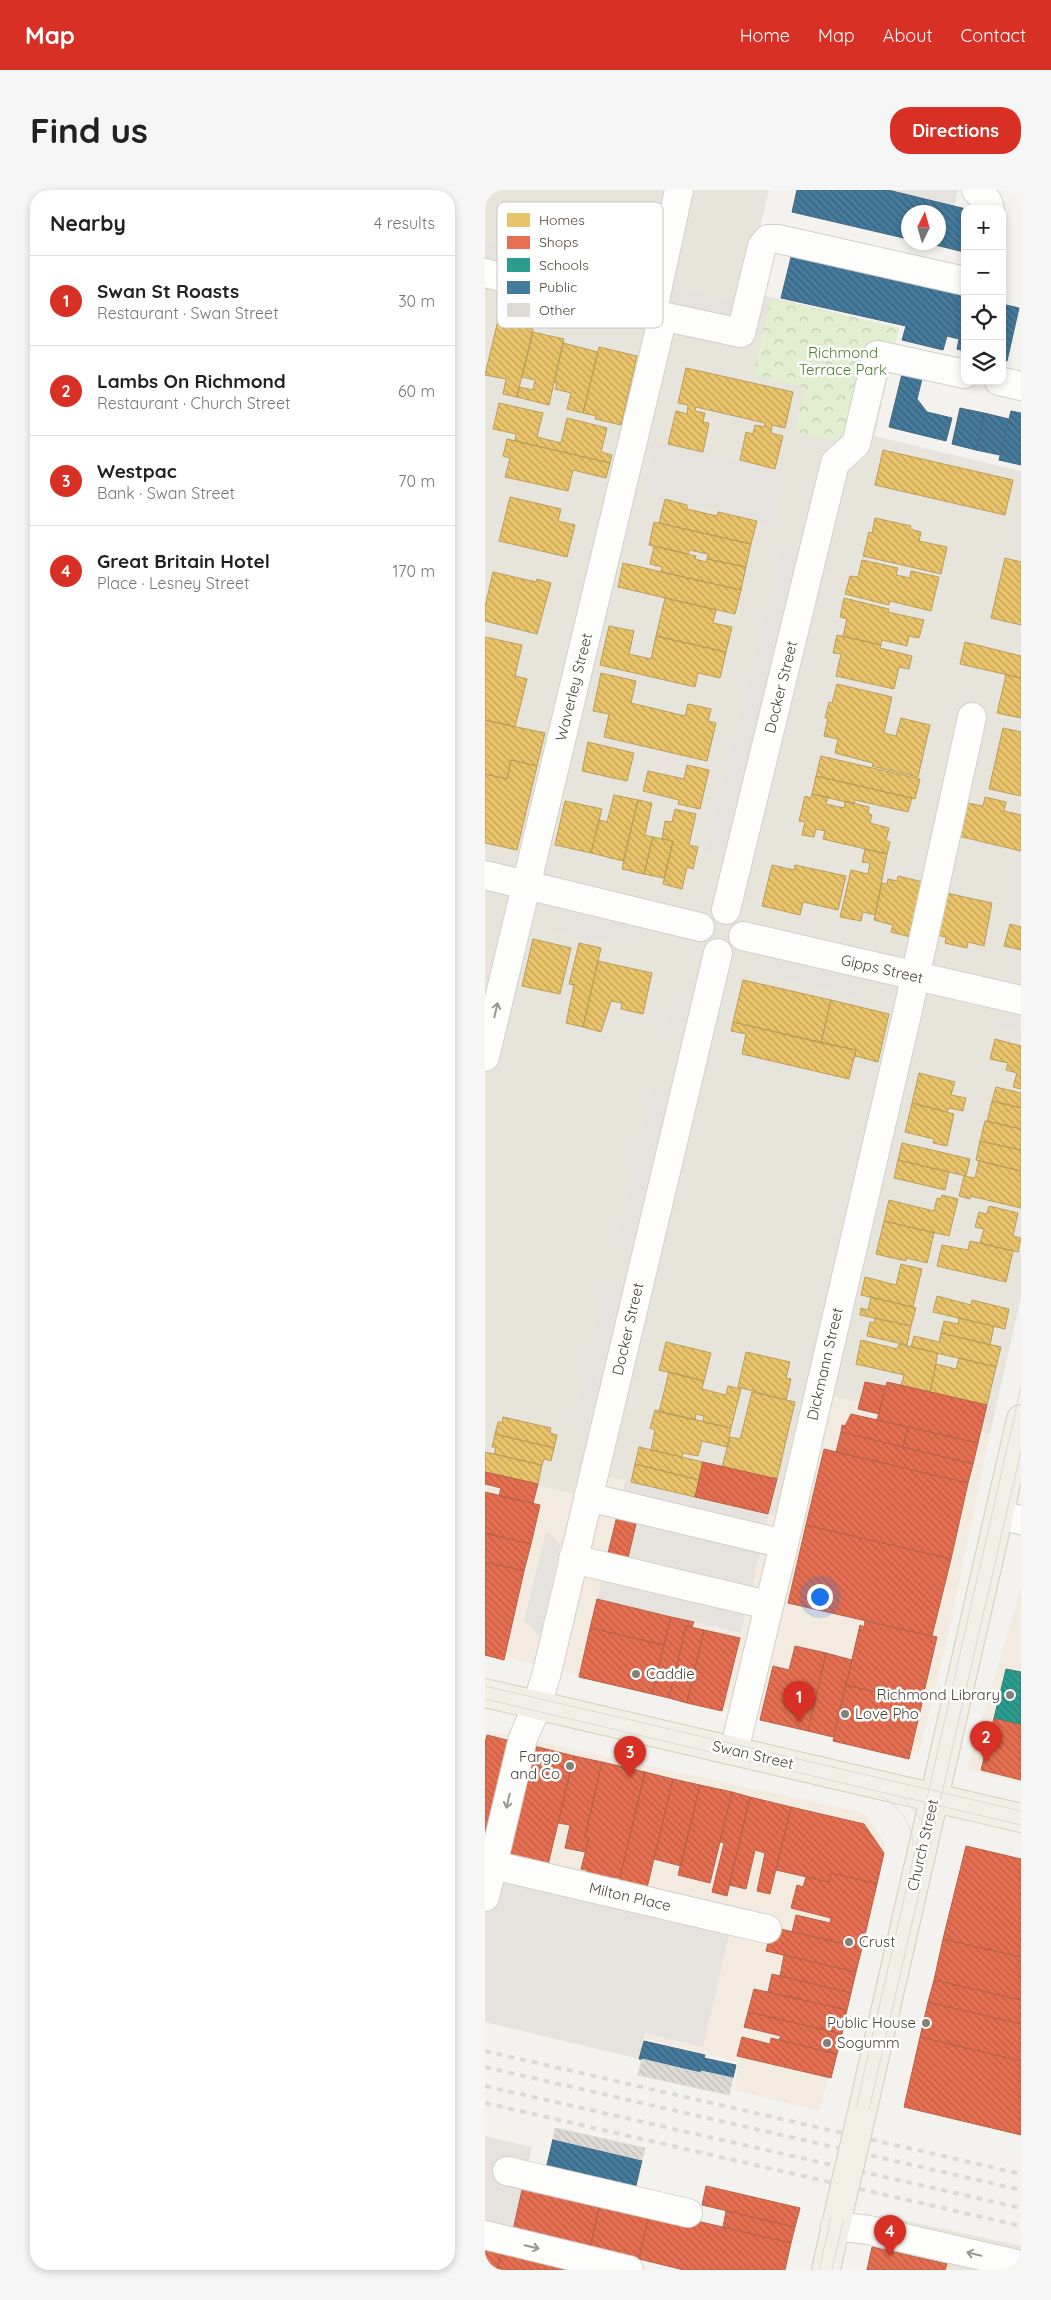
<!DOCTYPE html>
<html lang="en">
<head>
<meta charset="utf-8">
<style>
	body { margin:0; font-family:Quicksand,sans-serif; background:#f6f6f6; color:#222 }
	.controls { position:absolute; right:15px; top:15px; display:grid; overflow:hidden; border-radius:10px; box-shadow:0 2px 8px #0003 }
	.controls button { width:45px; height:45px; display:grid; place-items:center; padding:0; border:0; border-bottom:1px solid #e0e0e0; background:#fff; color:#222; font:25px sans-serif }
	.compass { position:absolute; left:416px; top:15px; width:45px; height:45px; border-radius:50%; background:#fff; box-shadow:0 2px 8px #0003; rotate:5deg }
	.you { position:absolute; left:334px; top:1406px; width:18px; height:18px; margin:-12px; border:4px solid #fff; border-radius:50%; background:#1a73e8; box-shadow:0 0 0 8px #1a73e833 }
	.badge { display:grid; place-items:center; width:32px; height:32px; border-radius:50%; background:#d93025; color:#fff; font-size:16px; font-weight:700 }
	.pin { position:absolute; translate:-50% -41px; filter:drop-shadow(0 1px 2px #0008) }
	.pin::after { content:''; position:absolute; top:26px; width:18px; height:15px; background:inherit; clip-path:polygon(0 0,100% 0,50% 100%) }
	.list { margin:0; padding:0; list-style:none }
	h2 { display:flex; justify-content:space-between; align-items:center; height:65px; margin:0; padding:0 20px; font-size:21px }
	h2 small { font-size:16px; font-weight:400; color:#767676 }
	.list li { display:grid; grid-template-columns:32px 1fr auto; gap:15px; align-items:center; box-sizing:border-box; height:90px; padding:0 20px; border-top:1px solid #e0e0e0 }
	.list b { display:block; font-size:19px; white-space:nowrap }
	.list p { margin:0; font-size:16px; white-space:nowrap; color:#767676 }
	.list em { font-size:16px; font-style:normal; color:#767676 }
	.icon { flex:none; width:28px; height:28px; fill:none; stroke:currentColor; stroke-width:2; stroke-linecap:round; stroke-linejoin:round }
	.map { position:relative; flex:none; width:536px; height:2080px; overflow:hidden; border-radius:20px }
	header { display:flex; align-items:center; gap:30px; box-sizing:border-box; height:70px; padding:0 25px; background:#d93025; color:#fff }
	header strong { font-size:24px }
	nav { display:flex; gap:28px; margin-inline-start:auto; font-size:18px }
	.intro { display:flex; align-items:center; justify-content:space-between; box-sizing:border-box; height:120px; padding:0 30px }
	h1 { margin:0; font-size:35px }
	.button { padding:12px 22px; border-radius:20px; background:#d93025; color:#fff; font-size:18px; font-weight:700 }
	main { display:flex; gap:30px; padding:0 30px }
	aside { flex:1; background:#fff; border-radius:20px; box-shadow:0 2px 8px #0003 }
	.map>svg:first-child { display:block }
</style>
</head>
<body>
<header>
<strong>Map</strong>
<nav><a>Home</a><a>Map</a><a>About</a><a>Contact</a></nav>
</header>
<div class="intro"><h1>Find us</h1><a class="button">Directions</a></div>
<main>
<aside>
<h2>Nearby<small>4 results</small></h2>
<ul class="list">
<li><span class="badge">1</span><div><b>Swan St Roasts</b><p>Restaurant · Swan Street</p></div><em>30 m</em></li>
<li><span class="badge">2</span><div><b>Lambs On Richmond</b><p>Restaurant · Church Street</p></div><em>60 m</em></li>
<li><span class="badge">3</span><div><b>Westpac</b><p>Bank · Swan Street</p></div><em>70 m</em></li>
<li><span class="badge">4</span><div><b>Great Britain Hotel</b><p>Place · Lesney Street</p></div><em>170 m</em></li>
</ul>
</aside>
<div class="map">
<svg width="536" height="2080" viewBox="0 0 536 2080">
	<defs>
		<pattern id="forest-crowns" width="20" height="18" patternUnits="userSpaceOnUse" patternTransform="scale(1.25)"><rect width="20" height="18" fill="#e1eecf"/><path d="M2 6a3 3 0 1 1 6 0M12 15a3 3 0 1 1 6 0" fill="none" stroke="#c3cdb2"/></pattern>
		<pattern id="homes-back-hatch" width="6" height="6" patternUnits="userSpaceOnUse" patternTransform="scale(1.25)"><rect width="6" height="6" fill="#e9c46a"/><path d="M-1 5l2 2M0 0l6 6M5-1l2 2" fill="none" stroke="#bfa158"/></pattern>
		<pattern id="shops-back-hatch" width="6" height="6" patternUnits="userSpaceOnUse" patternTransform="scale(1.25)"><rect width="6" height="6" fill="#e76f51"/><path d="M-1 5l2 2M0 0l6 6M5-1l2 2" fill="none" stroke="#bd5d44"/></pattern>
		<pattern id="schools-back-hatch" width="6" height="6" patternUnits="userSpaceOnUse" patternTransform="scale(1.25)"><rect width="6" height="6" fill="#2a9d8f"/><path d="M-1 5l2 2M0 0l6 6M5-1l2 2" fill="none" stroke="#268276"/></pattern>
		<pattern id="public-back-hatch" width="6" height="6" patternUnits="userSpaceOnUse" patternTransform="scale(1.25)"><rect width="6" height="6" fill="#457b9d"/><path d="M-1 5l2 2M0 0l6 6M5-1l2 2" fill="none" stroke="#39617a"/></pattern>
		<pattern id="building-back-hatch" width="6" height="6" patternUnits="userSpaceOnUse" patternTransform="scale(1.25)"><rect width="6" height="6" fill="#dedbd6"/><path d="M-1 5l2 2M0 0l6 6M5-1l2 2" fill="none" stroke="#c0bdb8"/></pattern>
	</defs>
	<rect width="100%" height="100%" fill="#f4f2ee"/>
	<path fill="#e7e4dc" d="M0,0H284L260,101L414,138L389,246L536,281V1107L505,1244L349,1207L318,1332L95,1281L89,1304L0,1284Z
		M395,2025L536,2056V2080H381Z"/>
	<path fill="#f3ebdf" d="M349,1206L505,1244L462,1450L434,1564L0,1463V1284L89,1304L94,1280L317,1332Z
		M536,1397V1593L482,1580Z
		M0,1540L380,1623L400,1653L335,1921L249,1900L254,1872L0,1810Z"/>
	<path fill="url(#forest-crowns)" d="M286,108L414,138L386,259L310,241L320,197L268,185Z"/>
	<path fill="#e6e3df" d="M407,0H473L469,18L407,3Z
		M0,50L134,82L118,99L0,70Z
		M187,96L259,113L254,132L182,114Z
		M169,251L301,281L288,334L157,304Z
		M295,360L314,365L242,667L219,661Z
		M83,722L161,739L142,757L67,740Z
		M290,768L389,790L372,806L274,783Z
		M188,800L202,816L195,849L180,835Z
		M522,822L536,825V842L510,836Z
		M167,893L182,903L145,1060L132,1043Z
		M120,1084L135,1096L100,1250L87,1235Z
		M140,1291L284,1325L256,1443L112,1409Z
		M61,1341L76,1353L55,1446L39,1431Z
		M0,1679L248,1728L218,1857L160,1843L154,1869L0,1832Z
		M0,1946L47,1957L28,2040L0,2034Z"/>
	<path fill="url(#homes-back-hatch)" stroke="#ba9e5b" d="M13,130L48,139L32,207L18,204L21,189L0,185Z
		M48,142L79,149L64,215L32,207L34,197L48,200L50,190L37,187Z
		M78,153L113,162L98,223L82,219L86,203L70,199L72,193L69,192Z
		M114,157L152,166L136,235L110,229L111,226L98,223Z
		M201,178L308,202L300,238L287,235L286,243L298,246L290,279L255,270L261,242L268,244L270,235L279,237L280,233L211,217L210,221L220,223L218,232L224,233L218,262L183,254L191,221L202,224L203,215L193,213Z
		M14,213L58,223L52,247L76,253L82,228L122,238L116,262L127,265L125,273L30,251L31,244L8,239Z
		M22,249L125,273L121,288L88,280L83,301L20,287L25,268L18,266Z
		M398,260L528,290L520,325L390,295Z
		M25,307L76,319L73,331L90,335L82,367L14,351Z
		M180,309L202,315V319L232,326L233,322L272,331L266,354L174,333Z
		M390,328L426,336L425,339L436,342L434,351L462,357L456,384L378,366L384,342L387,343Z
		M169,332L266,354L261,377L222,369L223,364L204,360L203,364L164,355Z
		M169,356L211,366L210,369L221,372L222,369L261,377L256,400L176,382L177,377L165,374Z
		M520,368L536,372V435L506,428Z
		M377,370L413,378L411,385L425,388L426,381L454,387L446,421L405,411L404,415L360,404L365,386L373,387Z
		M138,373L256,400L250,424L133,397Z
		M8,382L51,392L52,389L66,393L52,444L0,431V417Z
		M180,408L231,420L228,433L247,437L241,462L171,446Z
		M359,408L404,419L403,422L439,430L434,448L424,446L422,456L397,450L396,455L358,446L362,429L355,427Z
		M124,436L149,441L144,464L166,469L171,446L241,462L235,488L213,483L210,497L115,475Z
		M352,445L396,455L395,458L427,466L424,479L414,477L409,499L351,486L356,464L348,463Z
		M0,447L37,455L30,486L42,489L30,537L0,530Z
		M480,452L536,466V488L475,474Z
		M116,483L151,491L146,513L200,526L203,514L226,519L223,531L231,533L222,571L119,547L124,524L108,521Z
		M521,485L536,488V528L512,523Z
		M352,494L407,507L399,543L411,546L416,528L445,535L433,587L387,576L388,573L350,563L353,549L339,546L343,528H340L344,512L347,513Z
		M0,530L60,543L52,576L26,570L22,589L0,584Z
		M518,538L536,542V606L504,599Z
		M103,552L149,563L142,591L97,581Z
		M336,566L435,589L430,609L331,586Z
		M26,570L52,576L32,660L0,653V584L22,589Z
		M202,575L224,580L215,619L193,614L194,610L158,601L163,581L199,589Z
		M331,586L427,608L423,622L370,610L369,614L327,604Z
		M327,604L343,607L341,614L359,618L360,611L384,617L383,623L387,625L385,633L404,638L401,651L405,652L402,664L338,649L340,641L331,639L329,647L317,645L320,632L314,631L320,606L326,608Z
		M129,605L153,610L138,671L106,663L114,630L122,632Z
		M500,607L521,612L519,621L536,625V661L469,645L477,612L498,616Z
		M153,610L167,613L160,645L168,647L159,684L137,679Z
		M80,611L117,619L106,663L70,655Z
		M190,619L211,624L204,655L213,657L208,679L202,677L197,699L178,694L188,651L177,649L180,631L187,632Z
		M168,647L188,651L179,688L159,684Z
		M380,659L402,664L390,725L378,722L376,731L355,727L366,680L383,684L385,673L377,672Z
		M287,675L309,680L310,675L361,686L353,720L318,712L315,725L277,716Z
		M413,686L438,692L425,747L406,742L408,735L389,730L397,693L402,694L403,689L412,691Z
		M452,701L507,713L499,756L483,752L482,758L460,753L461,747L442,743Z
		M525,734L536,737V760L519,756Z
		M48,749L86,758L75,804L37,796Z
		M94,753L116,758L98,837L81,833L89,795L84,794Z
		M113,771L167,783L158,824L136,819L137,813L126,811L116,842L98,837Z
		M258,790L346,810L336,853L248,832Z
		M346,810L404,824L393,872L370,866L371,860L336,853Z
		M248,832L371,860L364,889L257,864L261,844L246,841Z
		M510,849L536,856V899L528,897L532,883L521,880L523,873L505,869Z
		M434,883L470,892L466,905L481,908L478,921L464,918L462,922L427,913Z
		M511,897L536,903V918L507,911Z
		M507,911L536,918V939L502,931Z
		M427,913L469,924L462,956L448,953L449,949L420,942Z
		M500,931L536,939V960L495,951Z
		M495,951L536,960V981L491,970Z
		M417,953L485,969L481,986L413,970Z
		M413,970L464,982L460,1000L409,988Z
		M494,971L536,981V1018L485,1006V1009L474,1006L479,986L490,988Z
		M457,1005L473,1009L464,1046L399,1031L404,1010L449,1021L452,1008L456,1009Z
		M504,1016L533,1023L528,1046L536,1048L533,1062L495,1053L499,1039L490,1037L494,1022L502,1024Z
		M399,1031L449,1043L442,1073L421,1068V1071L391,1064Z
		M485,1051L528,1061L521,1092L452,1076L457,1055L483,1060Z
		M416,1074L437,1079L428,1117L376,1105L380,1087L411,1095Z
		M452,1106L486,1115L487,1110L524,1119L520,1139L448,1122Z
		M386,1107L431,1118L426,1136L375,1125L376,1118L383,1120Z
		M390,1128L426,1136L422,1155L382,1146L385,1132L389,1133Z
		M474,1128L509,1136L505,1155L456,1143L459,1131L473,1134Z
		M456,1143L516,1157L511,1177L426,1157L429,1146L454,1152Z
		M376,1150L412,1159L414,1154L453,1163L445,1202L416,1196L419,1185L371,1174Z
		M181,1152L226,1163L219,1191L174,1180Z
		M261,1162L305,1172L301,1188L306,1189L301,1210L253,1197Z
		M474,1168L511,1177L502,1215L445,1202L451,1174L471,1179Z
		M184,1182L219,1191L217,1199L241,1205L243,1196L256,1199L246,1238L218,1232L219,1226L211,1224L210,1230L174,1222Z
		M267,1202L310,1212L292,1289L237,1277L245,1247L255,1249Z
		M170,1220L246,1238L242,1257L217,1251L213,1266L198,1263L197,1267L166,1260L170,1240L165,1238Z
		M18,1227L66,1238L65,1243L72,1245L69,1258L10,1244L13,1232H17Z
		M10,1244L69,1258L66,1271L59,1269L57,1275L9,1264L11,1257H7Z
		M154,1257L218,1272L214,1290L150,1274Z
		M0,1262L57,1275L53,1294L0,1282Z
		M150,1274L214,1290L210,1307L146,1292Z"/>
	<path fill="url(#shops-back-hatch)" stroke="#b8624a" d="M380,1192L400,1196L394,1224L373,1219Z
		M402,1192L502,1215L493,1253L392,1230Z
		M366,1224L423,1237L418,1257L356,1242L357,1235L360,1236Z
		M423,1237L493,1253L488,1274L418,1257Z
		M356,1242L488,1274L483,1293L351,1262Z
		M339,1259L483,1293L466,1369L321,1335Z
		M218,1272L292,1289L283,1324L210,1307Z
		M0,1282L53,1294L48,1313L14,1306L16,1298L0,1294Z
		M0,1302L55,1315L46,1354L0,1343Z
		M132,1326L152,1330L143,1368L123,1363Z
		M321,1335L466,1369L447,1446L303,1413Z
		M0,1343L46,1354L39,1381L0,1372Z
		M0,1372L39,1381L19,1470L0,1465Z
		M112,1409L186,1427L179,1455L105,1438Z
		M186,1427L209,1432L207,1437L201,1436L184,1508L167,1504Z
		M380,1431L452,1447L439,1502L434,1501L432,1512L361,1495L375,1435L379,1437Z
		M201,1436L219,1440L202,1513L184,1508Z
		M105,1438L179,1455L167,1504L94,1487Z
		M219,1440L255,1448L237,1521L202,1513Z
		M310,1456L341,1463L323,1541L275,1530L288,1476L304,1480Z
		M341,1463L367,1470L348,1547L323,1541Z
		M361,1495L437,1513L424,1569L348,1551Z
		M509,1528L536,1534V1590L496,1580Z
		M2,1545L30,1552L0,1679V1552Z
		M45,1555L89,1566L63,1675L19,1665Z
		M89,1566L117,1572L100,1647L104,1648L100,1662L80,1658L85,1635L73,1633Z
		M117,1572L160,1582L135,1688L128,1687L127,1690L101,1683L102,1680L96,1679L104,1648L100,1647Z
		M160,1582L188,1589L162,1698L134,1692Z
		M188,1589L215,1595L196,1676L169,1669Z
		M215,1595L247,1602L225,1693L193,1685Z
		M247,1602L265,1607L242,1706L227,1702L239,1653L235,1652Z
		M265,1607L306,1617L285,1704L272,1701L280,1663L270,1660L261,1699L244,1695Z
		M306,1617L379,1634L399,1663L392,1694L346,1683L344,1692L291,1680Z
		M481,1656L536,1669V1767L458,1749Z
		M346,1683L392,1694L377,1758L307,1742L311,1725L345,1733L346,1728L306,1718L312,1695L318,1697L321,1687L344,1692Z
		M287,1737L377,1758L371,1782L281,1761Z
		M458,1749L536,1767V1810L449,1790Z
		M299,1765L371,1782L366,1803L295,1786Z
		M287,1784L366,1803L362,1820L283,1802Z
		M449,1790L536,1810V1834L443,1812Z
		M269,1799L362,1820L357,1844L263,1822Z
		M443,1812L536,1834V1871L435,1847Z
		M263,1822L357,1844L352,1864L294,1850L296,1846L259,1837Z
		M257,1847L285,1854L286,1848L352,1864L346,1888L252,1866Z
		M435,1847L536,1871V1945L419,1917Z
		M39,1991L116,2009L105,2058L28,2040Z
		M221,1996L315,2018L310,2037L217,2015Z
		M116,2009L165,2020L154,2069L105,2058Z
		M165,2020L306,2053L300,2080H199L154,2069Z
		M241,2021L310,2037L306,2053L238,2037Z
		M0,2057L17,2061L12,2080H0Z
		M387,2057L462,2074L460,2080H382Z
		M17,2061L87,2080H12Z"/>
	<path fill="url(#schools-back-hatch)" stroke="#348275" d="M521,1479L536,1482V1534L509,1528Z"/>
	<path fill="url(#public-back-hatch)" stroke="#476a7f" d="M312,0H403L481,19L479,62L438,52H453V22H423V49L307,22Z
		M308,59L480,99V161L472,159L474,149L462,146L458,160L417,150L421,136L296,108Z
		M517,114L534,118L522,171L517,170Z
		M417,184L437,189L432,209L442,222L467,228L461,251L404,237Z
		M475,218L499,223L491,260L467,254Z
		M526,221L536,223V275L514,270Z
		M499,223L524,229L515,265L491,260Z
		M159,1851L220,1865L219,1868L251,1875L248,1888L216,1881V1883L154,1869Z
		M68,1949L157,1970L149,2004L60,1983Z"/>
	<path fill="url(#building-back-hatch)" stroke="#dcd9d4" d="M157,1869L216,1883V1881L248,1888L244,1905L153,1885Z
		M70,1938L160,1958L157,1970L68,1949Z"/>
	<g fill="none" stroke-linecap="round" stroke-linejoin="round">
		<g stroke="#d2d0cb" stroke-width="30">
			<path id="minor" d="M491,0L503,12L505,19
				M0,83L167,124L256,143L277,56L283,49H293L480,91
				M167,124L194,0
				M514,191L536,196
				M0,685L215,737
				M241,720L350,273L371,254L392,165L480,184
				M258,746L536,810
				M0,867L178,126
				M103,1307L299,1354
				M514,1325L536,1330
				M88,1369L283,1415
				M249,1561L299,1354L422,824L487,527
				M8,1675L282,1739
				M0,1707L38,1548L50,1521L61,1486L233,763
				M22,1981L203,2023
				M350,2036L384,2040L536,2075
				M0,2045L144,2080"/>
		</g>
		<g stroke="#d6cebb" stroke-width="30">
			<path id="major" d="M0,1503L536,1628
				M375,1931L536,1229
				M341,2080L355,2017"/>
		</g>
		<use href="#minor" stroke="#fdfdfc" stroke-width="28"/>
		<use href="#major" stroke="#f2efe6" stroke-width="28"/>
		<path stroke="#dbdbda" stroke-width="1" d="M0,1496L536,1621
			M0,1509L536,1635
			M394,1606C413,1613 429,1635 428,1656
			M418,1607L439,1634
			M334,2080L536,1197
			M347,2080L536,1261"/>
		<path stroke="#dbdbda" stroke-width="4" stroke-dasharray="6 6" stroke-linecap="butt" d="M0,1861L536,1984
			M0,1877L536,2000
			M0,1896L536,2018
			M0,1913L536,2036"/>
		<g stroke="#d6cebb" stroke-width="30" stroke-linecap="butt">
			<path id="major-bridge" d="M355,2017L375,1931"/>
		</g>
		<use href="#major-bridge" stroke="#f2efe6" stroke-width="28"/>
	</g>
	<defs><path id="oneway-shaft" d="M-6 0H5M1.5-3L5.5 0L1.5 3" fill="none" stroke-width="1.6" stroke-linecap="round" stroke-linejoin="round" transform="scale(1.25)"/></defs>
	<g stroke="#9b9791">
		<use href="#oneway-shaft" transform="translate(11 820) rotate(-77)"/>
		<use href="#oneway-shaft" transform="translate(23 1611) rotate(103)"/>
		<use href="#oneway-shaft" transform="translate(47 2057) rotate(13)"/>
		<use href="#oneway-shaft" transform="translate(489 2064) rotate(-167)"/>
	</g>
	<g fill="#868178" stroke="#fff" stroke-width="2">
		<circle cx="151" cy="1484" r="5"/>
		<circle cx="525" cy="1505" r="5"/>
		<circle cx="360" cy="1524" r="5"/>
		<circle cx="85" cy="1576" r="5"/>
		<circle cx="364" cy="1752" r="5"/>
		<circle cx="441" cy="1833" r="5"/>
		<circle cx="342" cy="1853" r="5"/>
	</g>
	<g text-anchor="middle" stroke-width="5" stroke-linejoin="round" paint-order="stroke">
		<g font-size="15" fill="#4a7f2a" stroke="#fff">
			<text x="358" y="168">Richmond<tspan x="358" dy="17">Terrace Park</tspan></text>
		</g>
		<g font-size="15" fill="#4b4439" stroke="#fff">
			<text transform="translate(89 497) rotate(-76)" y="5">Waverley Street</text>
			<text transform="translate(296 497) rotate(-76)" y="5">Docker Street</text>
			<text transform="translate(397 779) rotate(13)" y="5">Gipps Street</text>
			<text transform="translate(143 1139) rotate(-77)" y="5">Docker Street</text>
			<text transform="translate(340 1174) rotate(-77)" y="5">Dickmann Street</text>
			<text transform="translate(268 1565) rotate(13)" y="5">Swan Street</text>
			<text transform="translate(438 1655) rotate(-77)" y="5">Church Street</text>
			<text transform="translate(145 1707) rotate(13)" y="5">Milton Place</text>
		</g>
		<g font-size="15" fill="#4b4439" stroke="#fff" text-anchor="start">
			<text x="161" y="1489">Caddie</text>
			<text x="515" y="1510" text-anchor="end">Richmond Library</text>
			<text x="370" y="1529">Love Pho</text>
			<text x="75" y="1572" text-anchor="end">Fargo<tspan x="75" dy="17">and Co</tspan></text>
			<text x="374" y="1757">Crust</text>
			<text x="431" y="1838" text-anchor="end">Public House</text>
			<text x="352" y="1858">Sogumm</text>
		</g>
	</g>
	<rect x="12" y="12" width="166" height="126" rx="8" fill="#fff" stroke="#c9c7c4" stroke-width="1"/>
	<rect x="22" y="23" width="23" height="14" fill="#e9c46a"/>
	<rect x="22" y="46" width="23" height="13" fill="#e76f51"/>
	<rect x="22" y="68" width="23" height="14" fill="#2a9d8f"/>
	<rect x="22" y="91" width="23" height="13" fill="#457b9d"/>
	<rect x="22" y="113" width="23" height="14" fill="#dedbd6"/>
	<g font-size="14" fill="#4b4439">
		<text x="54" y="35">Homes</text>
		<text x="54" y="57">Shops</text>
		<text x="54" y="80">Schools</text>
		<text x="54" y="102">Public</text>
		<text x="54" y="125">Other</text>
	</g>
</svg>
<div class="controls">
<button>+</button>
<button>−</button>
<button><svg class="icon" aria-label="locate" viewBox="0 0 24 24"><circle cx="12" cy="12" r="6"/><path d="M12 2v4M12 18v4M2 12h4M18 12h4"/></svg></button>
<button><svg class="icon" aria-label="layers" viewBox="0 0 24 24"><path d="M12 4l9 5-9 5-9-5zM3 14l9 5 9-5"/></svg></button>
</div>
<svg class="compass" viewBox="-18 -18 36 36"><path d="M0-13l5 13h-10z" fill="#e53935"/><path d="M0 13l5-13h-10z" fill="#767676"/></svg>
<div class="you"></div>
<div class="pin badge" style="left:314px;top:1532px">1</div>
<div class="pin badge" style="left:501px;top:1572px">2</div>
<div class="pin badge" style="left:145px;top:1587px">3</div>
<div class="pin badge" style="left:405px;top:2066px">4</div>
</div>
</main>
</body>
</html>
